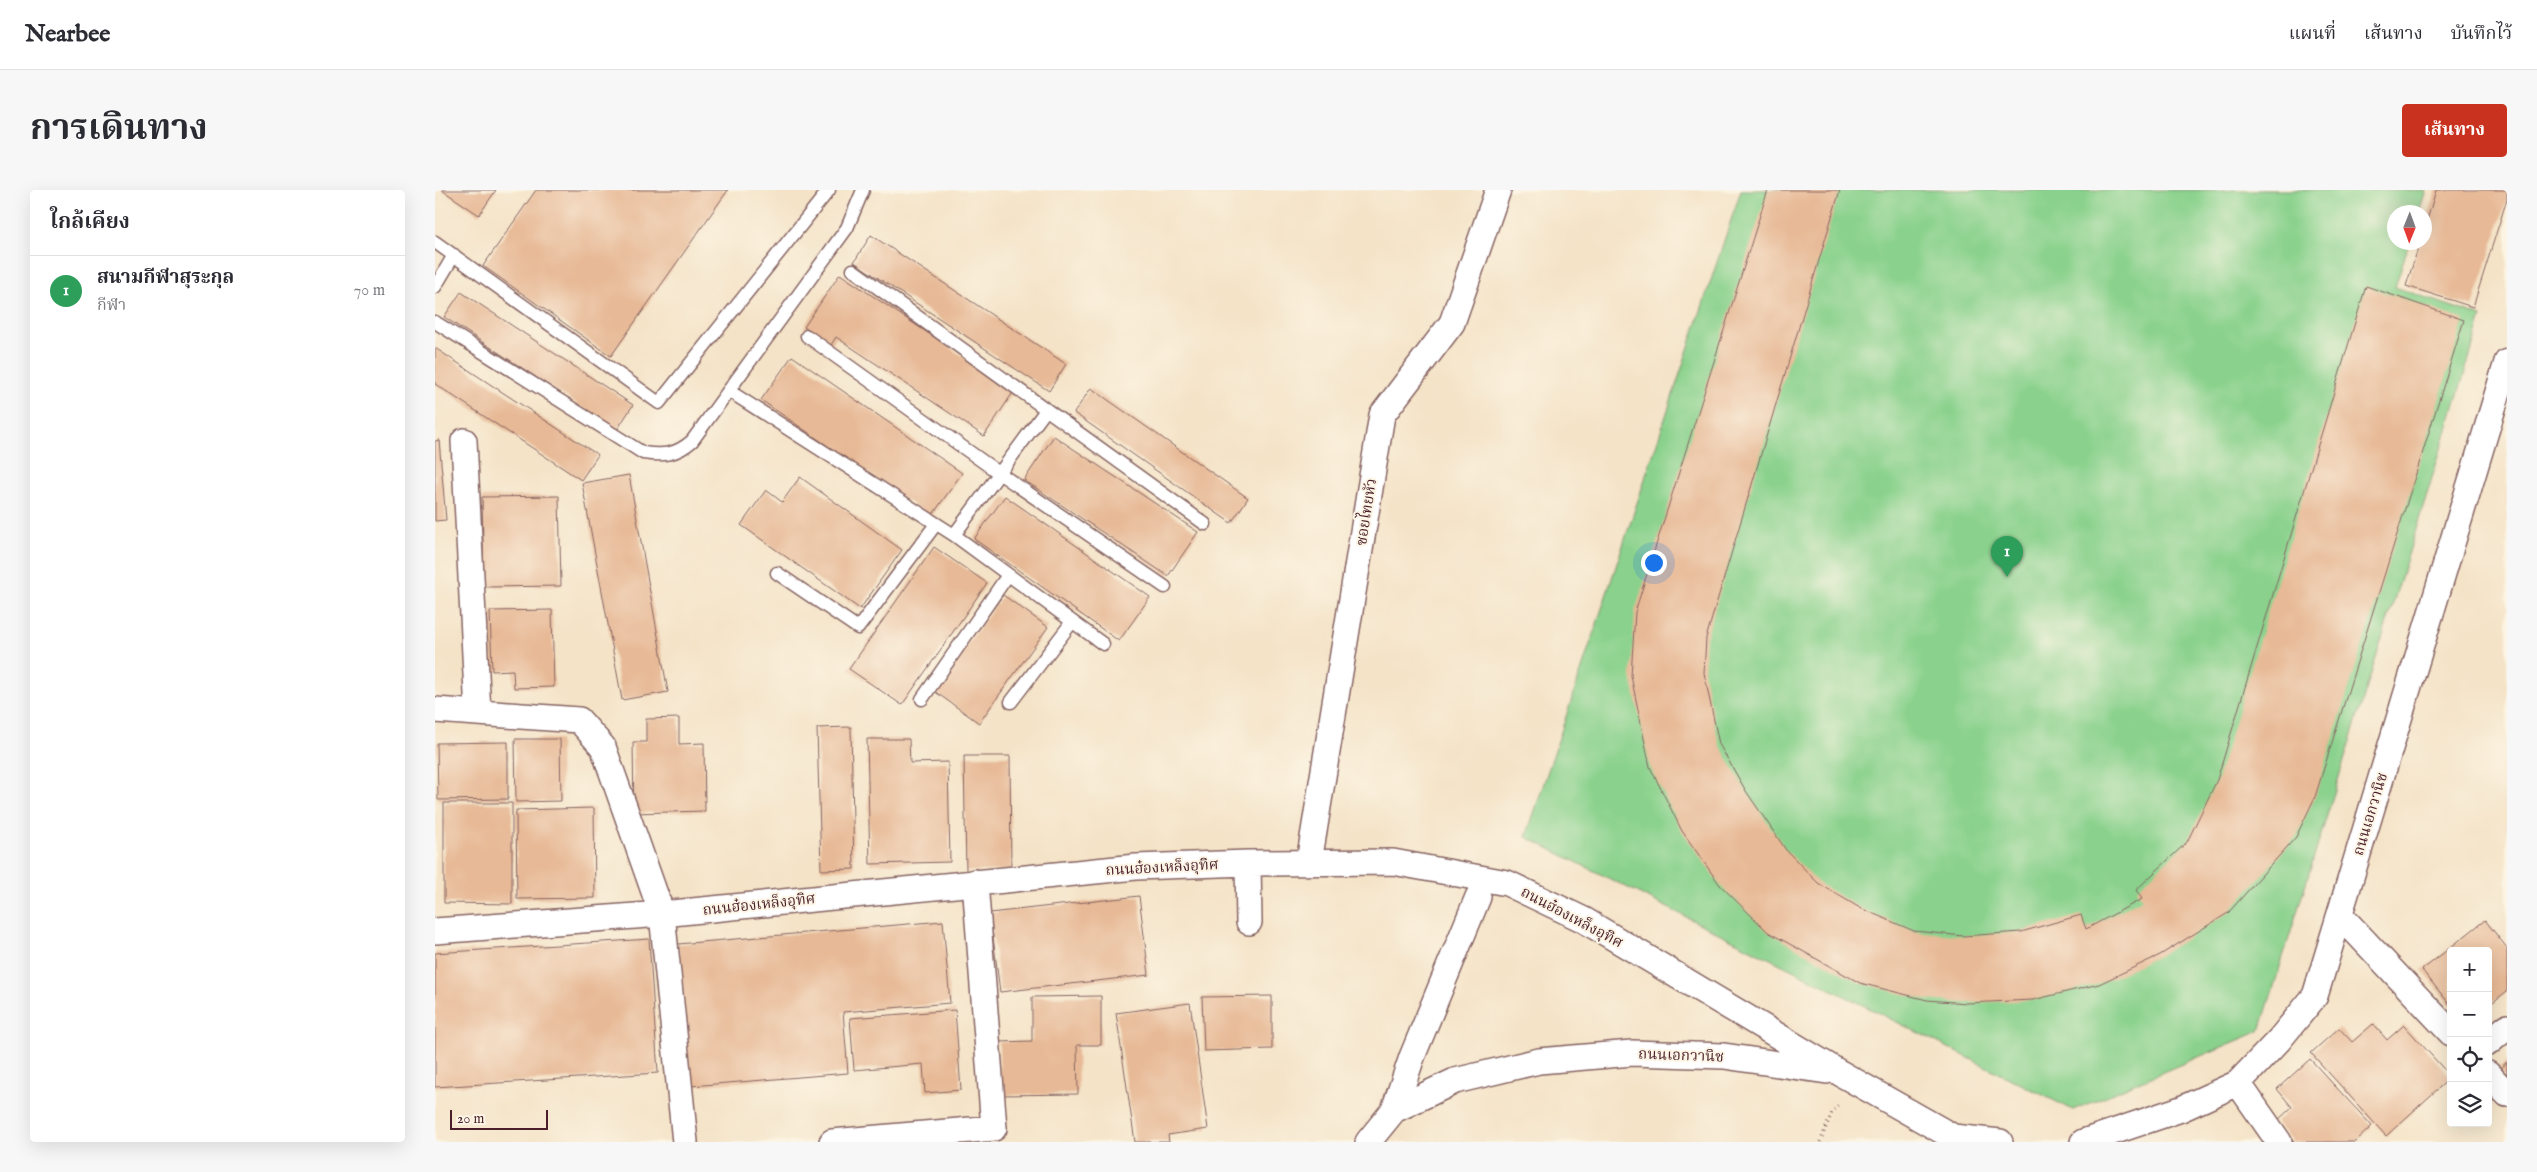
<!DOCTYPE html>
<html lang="th">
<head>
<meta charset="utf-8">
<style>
	body { margin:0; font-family:"IM FELL English","Noto Serif Thai",serif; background:#f7f7f7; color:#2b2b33 }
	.controls { position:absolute; right:15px; bottom:15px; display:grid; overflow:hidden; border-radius:5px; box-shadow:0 5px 20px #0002 }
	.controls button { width:45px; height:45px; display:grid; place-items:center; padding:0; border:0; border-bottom:1px solid #e1e1e2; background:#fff; color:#2b2b33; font:25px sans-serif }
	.compass { position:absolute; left:1952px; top:15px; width:45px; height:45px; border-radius:50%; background:#fff; box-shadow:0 5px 20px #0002; rotate:181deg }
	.scale { position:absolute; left:15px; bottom:12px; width:98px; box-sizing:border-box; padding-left:5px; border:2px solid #4a1f2b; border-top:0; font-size:14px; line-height:18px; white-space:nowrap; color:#4a1f2b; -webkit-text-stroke:4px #fcf5e5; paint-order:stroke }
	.you { position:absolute; left:1218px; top:372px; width:18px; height:18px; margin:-12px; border:4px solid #fff; border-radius:50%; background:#1a73e8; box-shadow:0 0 0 8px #1a73e833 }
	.badge { display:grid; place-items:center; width:32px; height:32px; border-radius:50%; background:#c8321e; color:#fff; font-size:16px; font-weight:700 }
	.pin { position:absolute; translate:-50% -41px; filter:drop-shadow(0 1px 2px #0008) }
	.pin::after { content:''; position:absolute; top:26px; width:18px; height:15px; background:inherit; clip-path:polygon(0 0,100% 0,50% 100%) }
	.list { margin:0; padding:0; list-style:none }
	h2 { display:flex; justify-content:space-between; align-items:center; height:65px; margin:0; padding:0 20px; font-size:21px }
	h2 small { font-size:16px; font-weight:400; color:#7c7c81 }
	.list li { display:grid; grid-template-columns:32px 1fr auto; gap:15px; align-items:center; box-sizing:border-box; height:70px; padding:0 20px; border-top:1px solid #e1e1e2 }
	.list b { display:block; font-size:19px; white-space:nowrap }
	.list p { margin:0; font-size:16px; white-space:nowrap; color:#7c7c81 }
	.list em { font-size:16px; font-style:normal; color:#7c7c81 }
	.icon { flex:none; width:28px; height:28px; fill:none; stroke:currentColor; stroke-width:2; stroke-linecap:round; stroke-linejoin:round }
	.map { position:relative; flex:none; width:2072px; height:952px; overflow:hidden; border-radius:5px }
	header { display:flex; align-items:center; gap:30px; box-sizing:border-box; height:70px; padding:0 25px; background:#fff; border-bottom:1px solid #e1e1e2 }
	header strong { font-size:24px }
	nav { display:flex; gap:28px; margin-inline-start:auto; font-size:18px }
	.intro { display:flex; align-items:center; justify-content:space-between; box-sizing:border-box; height:120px; padding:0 30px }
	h1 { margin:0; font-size:35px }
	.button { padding:12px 22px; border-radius:5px; background:#c8321e; color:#fff; font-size:18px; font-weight:700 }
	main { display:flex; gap:30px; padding:0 30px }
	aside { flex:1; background:#fff; border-radius:5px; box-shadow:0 5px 20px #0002 }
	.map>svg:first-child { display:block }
</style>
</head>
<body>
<header>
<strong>Nearbee</strong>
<nav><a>แผนที่</a><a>เส้นทาง</a><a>บันทึกไว้</a></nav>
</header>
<div class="intro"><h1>การเดินทาง</h1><a class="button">เส้นทาง</a></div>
<main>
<aside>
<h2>ใกล้เคียง<small></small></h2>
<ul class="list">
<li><span class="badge" style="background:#2e9e5b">1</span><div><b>สนามกีฬาสุระกุล</b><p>กีฬา</p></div><em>70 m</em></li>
</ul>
</aside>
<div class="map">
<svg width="2072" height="952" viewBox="0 0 2072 952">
	<rect width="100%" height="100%" fill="#fcf5e5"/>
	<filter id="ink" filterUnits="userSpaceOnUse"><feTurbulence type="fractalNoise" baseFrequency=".02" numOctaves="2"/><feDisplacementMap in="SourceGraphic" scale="10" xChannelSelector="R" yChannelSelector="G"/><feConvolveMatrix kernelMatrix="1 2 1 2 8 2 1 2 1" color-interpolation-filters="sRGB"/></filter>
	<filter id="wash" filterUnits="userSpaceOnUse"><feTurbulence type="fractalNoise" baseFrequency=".0096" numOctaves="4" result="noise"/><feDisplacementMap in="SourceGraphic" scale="20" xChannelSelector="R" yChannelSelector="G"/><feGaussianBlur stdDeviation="1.12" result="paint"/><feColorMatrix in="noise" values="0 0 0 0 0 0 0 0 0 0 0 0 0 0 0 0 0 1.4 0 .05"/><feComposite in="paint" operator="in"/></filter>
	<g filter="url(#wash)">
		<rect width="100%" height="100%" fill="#f4e3c7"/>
		<path fill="#89d18c" stroke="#6a785c" d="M1306,0H1991L1984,22H1960V52L1974,53L1960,97L2047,127L1825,841L1638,920L1091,647Z"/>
		<g id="blocks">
			<path fill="#e7b996" d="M7,0H61L44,25Z
				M101,0H293L176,166L48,76Z
				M1333,0H1405L1271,448L1269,483L1284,554L1311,601L1351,660L1383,693L1425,718L1479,741L1528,746L1586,742L1646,725L1651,739L1707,709L1701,700L1752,652L1782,590L1931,96L2029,130L1880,607L1861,647L1793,723L1725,765L1664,794L1598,810L1532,813L1492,810L1425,793L1333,742L1285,695L1247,641L1215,577L1196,486L1200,422Z
				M2001,0H2072V9L2038,117L1971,96L1985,52H1990V37Z
				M436,45L631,174L614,201L419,72Z
				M405,84L579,201L549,246L401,147L396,155L369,137Z
				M26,102L198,215L182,240L9,127Z
				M0,158L163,265L146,290L0,194Z
				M357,166L527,283L496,327L326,210Z
				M656,198L813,308L796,333L639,223Z
				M619,246L763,342L733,386L589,290Z
				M4,250L11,330L0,331V251Z
				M194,285L233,502L187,510L147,293Z
				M365,287L467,360L425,419L306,335L331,300L347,312Z
				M124,306L126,396L49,397L47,307Z
				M570,306L715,407L684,451L539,349Z
				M499,357L552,393L467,515L414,479Z
				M568,405L613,437L544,533L499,501Z
				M117,420L119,497L79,498L78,480L57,481L55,421Z
				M244,528V554L269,553L270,621L199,623L198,552H211V529Z
				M416,537L419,679L386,680L382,538Z
				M80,549H125L126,611L81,612Z
				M432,549H474L475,573L513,572L515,672L435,674Z
				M73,552V609L3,610L2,553Z
				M529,566H575L576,681H531Z
				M9,613H77V714L9,713Z
				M159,618L160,708L82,709L81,620Z
				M704,706L714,785L565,802L555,723Z
				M2050,730L2072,758V801L2053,816V761H2016V816L1987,780Z
				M508,731L515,813L408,822L413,883L256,896L243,754Z
				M214,749L223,883L0,897V763Z
				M666,806V855H642L643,904L565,905L564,852L597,851V807Z
				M837,806V859L769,861L767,807Z
				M755,813L773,939L733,945L734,952H700L681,823Z
				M520,820L526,900L490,903L488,874L419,880L415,828Z
				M1938,834L1952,850L1969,835L2016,887L1951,946L1876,863L1904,838L1917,852Z
				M1875,869L1937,936L1920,952H1859L1841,932L1857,917L1842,899Z
				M2072,872V888L2064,879Z"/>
		</g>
	</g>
	<g filter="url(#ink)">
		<use href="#blocks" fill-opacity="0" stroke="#866462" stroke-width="1"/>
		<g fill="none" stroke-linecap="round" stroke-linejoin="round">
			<g stroke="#866462" stroke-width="15">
				<path id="lane" d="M0,52L224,213L394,0
					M418,80L770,334
					M0,97L19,65
					M0,132L208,263C228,266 241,265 257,251L412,38L428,0
					M372,146L564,283L730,397
					M294,201L519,345L668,454
					M519,345L611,220
					M342,383L423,438L501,334
					M487,509L573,385
					M576,512L637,432"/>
			</g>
			<g stroke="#866462" stroke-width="28">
				<path id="street" d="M29,251L43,523
					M0,520L144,530L168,557L227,724L250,952
					M874,672L947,225L1017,133L1063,0
					M813,673L814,732
					M1905,725L2016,843
					M0,741L227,724L701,677L813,673L958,672L1072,693L1149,730L1405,883L1518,947L1565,952
					M2053,853L2072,837
					M2053,884L2072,904
					M1803,893L1844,952
					M959,920L977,867L1043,707
					M397,952L559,938L540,692
					M933,952L959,920L1020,891L1104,871L1197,863L1289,866L1392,881
					M1648,952L1746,919L1803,893L1844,850L1880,806L2072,172"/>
			</g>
			<path stroke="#866462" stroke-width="3" stroke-dasharray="1 4" stroke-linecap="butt" d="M1385,952L1398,920L1404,915"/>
			<use href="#lane" stroke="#fff" stroke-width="12"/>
			<use href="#street" stroke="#fff" stroke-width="25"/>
		</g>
	</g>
	<g text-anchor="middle" stroke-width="4" stroke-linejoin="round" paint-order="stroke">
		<g font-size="15" fill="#4a1f2b" stroke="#fcf5e5">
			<text transform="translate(931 322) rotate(-81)" y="5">ซอยไทยหัว</text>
			<text transform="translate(1935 624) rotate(-73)" y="5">ถนนเอกวานิช</text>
			<text transform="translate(727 677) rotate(-3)" y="5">ถนนฮ๋องเหล็งอุทิศ</text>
			<text transform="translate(324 714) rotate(-6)" y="5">ถนนฮ๋องเหล็งอุทิศ</text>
			<text transform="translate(1137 727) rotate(28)" y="5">ถนนฮ๋องเหล็งอุทิศ</text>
			<text transform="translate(1246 865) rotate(2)" y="5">ถนนเอกวานิช</text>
		</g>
	</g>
</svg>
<div class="controls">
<button>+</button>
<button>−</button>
<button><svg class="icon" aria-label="locate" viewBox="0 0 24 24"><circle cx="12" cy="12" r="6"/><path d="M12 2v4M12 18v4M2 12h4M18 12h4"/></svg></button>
<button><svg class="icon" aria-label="layers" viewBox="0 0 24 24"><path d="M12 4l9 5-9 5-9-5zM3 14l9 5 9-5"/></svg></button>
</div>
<svg class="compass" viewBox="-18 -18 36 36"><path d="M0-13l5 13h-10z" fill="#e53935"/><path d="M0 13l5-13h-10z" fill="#7c7c81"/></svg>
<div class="scale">20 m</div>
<div class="you"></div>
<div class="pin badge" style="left:1572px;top:387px;background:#2e9e5b">1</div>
</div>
</main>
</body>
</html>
